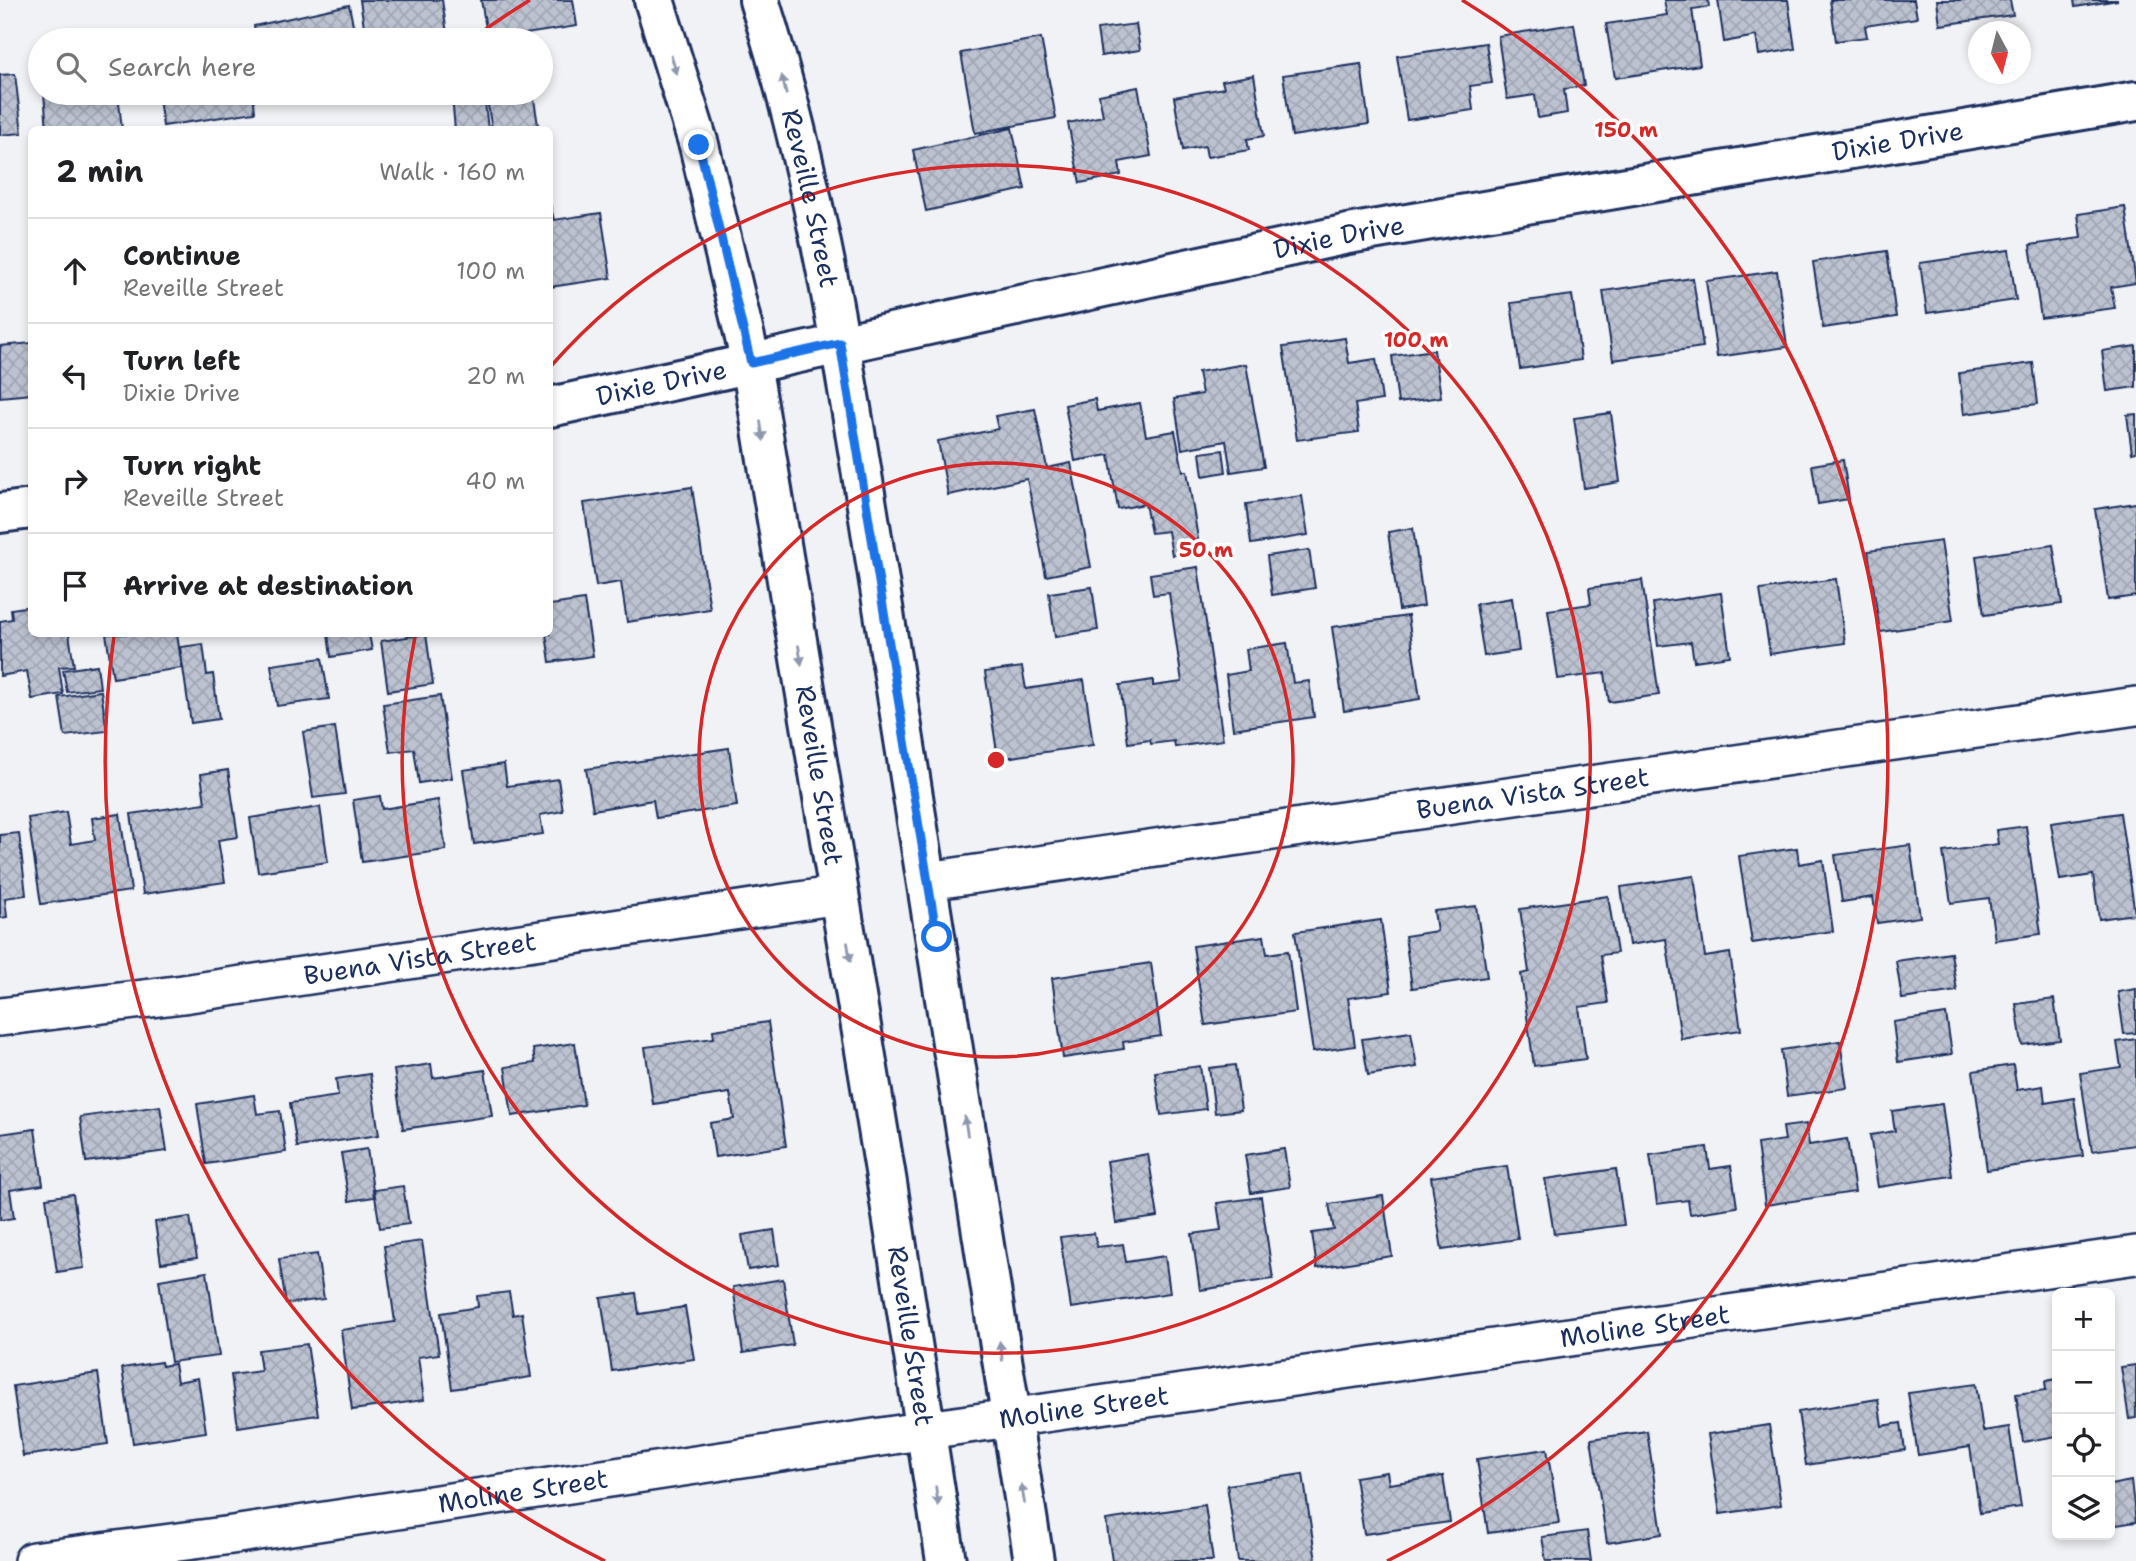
<!DOCTYPE html>
<html lang="en">
<head>
<meta charset="utf-8">
<style>
	body { margin:0; font-family:"Shantell Sans",sans-serif; background:#f6f6f6; color:#202124 }
	.controls { position:absolute; right:21px; bottom:21px; display:grid; overflow:hidden; border-radius:10px; box-shadow:0 4px 10px #0003 }
	.controls button { width:63px; height:63px; display:grid; place-items:center; padding:0; border:0; border-bottom:2px solid #e0e0e0; background:#fff; color:#202124; font:35px sans-serif }
	.compass { position:absolute; left:1968px; top:21px; width:63px; height:63px; border-radius:50%; background:#fff; box-shadow:0 4px 10px #0003; rotate:173deg }
	.stop { position:absolute; width:21px; height:21px; margin:-16px; border:5px solid #1a73e8; border-radius:50%; background:#fff }
	.stop.end { background:#1a73e8; border-color:#fff; box-shadow:0 2px 7px #0008 }
	.list { margin:0; padding:0; list-style:none }
	h2 { display:flex; justify-content:space-between; align-items:center; height:91px; margin:0; padding:0 28px; font-size:30px }
	h2 small { font-size:23px; font-weight:400; color:#757577 }
	.list li { display:grid; grid-template-columns:46px 1fr auto; gap:21px; align-items:center; box-sizing:border-box; height:105px; padding:0 28px; border-top:2px solid #e0e0e0 }
	.list b { display:block; font-size:26px; white-space:nowrap }
	.list p { margin:0; font-size:23px; white-space:nowrap; color:#757577 }
	.list em { font-size:23px; font-style:normal; color:#757577 }
	.icon { flex:none; width:38px; height:38px; fill:none; stroke:currentColor; stroke-width:2; stroke-linecap:round; stroke-linejoin:round }
	.map { position:relative; flex:none; width:2136px; height:1561px; overflow:hidden }
	.search { position:absolute; background:#fff; box-shadow:0 4px 10px #0003; left:28px; top:28px; width:525px; height:77px; display:flex; align-items:center; gap:18px; box-sizing:border-box; padding:0 24px; border-radius:38px; color:#757577; font-size:26px }
	.panel { position:absolute; background:#fff; box-shadow:0 4px 10px #0003; left:28px; top:126px; width:525px; height:511px; border-radius:10px }
	.map>svg:first-child { display:block }
</style>
</head>
<body>
<div class="map">
<svg width="2136" height="1561" viewBox="0 0 2136 1561">
	<defs>
		<pattern id="building-cross-hatch" width="8" height="8" patternUnits="userSpaceOnUse" patternTransform="scale(1.75)"><rect width="8" height="8" fill="#bcc2d0"/><path d="M0 0l8 8M0 8l8-8" fill="none" stroke="#a1a7b5"/></pattern>
	</defs>
	<rect width="100%" height="100%" fill="#f1f2f5"/>
	<filter id="ink" filterUnits="userSpaceOnUse"><feTurbulence type="fractalNoise" baseFrequency=".0143" numOctaves="2"/><feDisplacementMap in="SourceGraphic" scale="14" xChannelSelector="R" yChannelSelector="G"/><feConvolveMatrix kernelMatrix="1 2 1 2 8 2 1 2 1" color-interpolation-filters="sRGB"/></filter>
	<g filter="url(#ink)">
		<path fill="url(#building-cross-hatch)" stroke="#1b2f5e" stroke-width="2" d="M360,0H442L448,40H366Z
			M481,0H573L577,26L488,40Z
			M1664,0H1708L1709,7L1692,9L1700,65L1615,78L1606,24L1667,15Z
			M1718,0H1788L1795,49L1759,55L1756,36L1724,42Z
			M1830,0H1914L1917,18L1865,26L1867,37L1836,41Z
			M1937,0H2010L2013,15L1940,25Z
			M2074,0H2118L2075,7Z
			M349,5L356,40H257L254,26Z
			M1136,24L1140,50L1101,56L1097,29Z
			M1574,24L1584,86L1564,89L1567,113L1538,118L1535,95L1507,99L1498,36Z
			M217,33L218,40H165Z
			M1041,38L1056,118L975,133L961,53Z
			M1486,43L1492,83L1470,86L1473,110L1407,120L1397,56Z
			M1361,64L1369,124L1292,136L1283,75Z
			M15,74L22,133L0,135V75Z
			M1254,75L1264,136L1247,139L1249,150L1207,157L1205,146L1183,150L1174,97L1224,88L1222,81Z
			M1138,87L1151,156L1119,162L1121,175L1080,183L1068,123L1103,116L1099,95Z
			M44,93H118L122,130H47Z
			M158,93H253L255,112L163,126Z
			M484,93L488,130H455L452,96Z
			M486,93H533L538,125L510,130H492Z
			M1012,128L1025,189L926,211L913,150Z
			M550,204L554,220L601,213L611,278L550,287Z
			M2125,207L2136,283L2111,287L2115,308L2041,318L2030,245L2081,238L2078,214Z
			M2009,250L2016,300L1927,313L1920,263Z
			M1887,251L1896,317L1823,328L1813,262Z
			M1777,271L1787,347L1717,357L1706,281Z
			M1693,278L1703,347L1613,360L1603,291Z
			M1572,295L1581,360L1520,369L1511,303Z
			M1345,338L1349,363L1376,359L1382,400L1355,404L1359,432L1297,440L1283,347Z
			M32,343V394L0,397V346Z
			M2136,346V387L2107,391L2102,351Z
			M1434,350L1441,397L1398,403L1392,356Z
			M2033,363L2038,404L1964,414L1959,373Z
			M1246,364L1264,467L1231,472L1226,441L1182,449L1174,399L1202,394L1198,372Z
			M1095,399L1097,411L1140,403L1146,436L1175,431L1183,471H1187L1200,551L1172,555L1168,531L1151,533L1145,504L1118,509L1109,455L1075,461L1065,405Z
			M1035,409L1047,468L1071,463L1091,567L1046,576L1027,479L948,495L938,441L998,429L995,416Z
			M1611,413L1620,482L1584,488L1574,418Z
			M2136,414V452L2132,453L2127,415Z
			M1223,450L1226,472L1203,476L1200,453Z
			M1843,460L1849,499L1818,504L1812,465Z
			M692,487L710,609L627,622L621,582L596,586L584,503Z
			M1302,496L1308,535L1251,544L1246,504Z
			M2136,503V596L2108,600L2095,509Z
			M1413,528L1424,606L1399,610L1388,532Z
			M1941,541L1953,621L1880,632L1868,551Z
			M2053,545L2062,604L1984,615L1976,556Z
			M1309,550L1315,588L1272,595L1267,556Z
			M1198,567L1223,740L1175,747L1174,741L1151,744L1150,740L1128,743L1120,685L1153,680V686L1182,682L1169,593L1153,595L1150,574Z
			M1836,579L1845,643L1770,654L1760,590Z
			M1642,580L1659,695L1609,702L1605,673L1558,679L1548,610L1591,604L1589,588Z
			M1092,587L1098,630L1055,637L1049,593Z
			M1721,593L1730,656L1694,661L1691,642L1658,646L1653,603Z
			M1512,598L1519,651L1484,656L1476,604Z
			M584,600L593,656L550,662L546,634H550V605Z
			M32,606V634H69L74,666L59,667L63,694L32,699L27,671L0,676V621L12,619L11,609Z
			M1408,616L1420,699L1344,711L1332,627Z
			M106,634H177L182,668L113,678Z
			M328,634H369L372,650L331,657Z
			M426,634L433,684L388,691L381,641Z
			M1287,643L1293,683L1309,681L1314,717L1233,729L1226,675L1249,671L1246,649Z
			M203,644L207,675L213,674L219,719L191,723L180,647Z
			M322,658L329,699L277,706L271,665Z
			M97,665L100,688L67,692L63,670Z
			M1022,667L1026,689L1084,680L1093,745L998,759L985,672Z
			M101,691L107,731L65,736L59,697Z
			M440,696L452,778L419,783L414,749L390,752L383,704Z
			M335,727L345,794L313,798L303,732Z
			M729,748L737,806L656,818L653,800L593,810L586,769Z
			M504,764L507,786L558,779L563,811L540,815L543,834L474,844L463,770Z
			M228,770L238,837L218,840L225,882L143,894L131,814L205,803L201,774Z
			M380,796L382,809L438,800L446,850L362,862L353,800Z
			M320,807L328,862L258,872L250,818Z
			M66,812L71,844L95,840L92,818L120,814L131,891L41,904L28,818Z
			M2120,813L2135,914L2099,919L2093,875L2060,880L2051,823Z
			M2026,826L2041,934L1995,940L1989,898L1951,903L1943,852L1998,844L1996,830Z
			M19,833L26,895L5,898L7,917L0,918V835Z
			M1910,845L1920,917L1877,923L1873,897L1842,902L1835,855Z
			M1797,848L1799,864L1823,860L1833,931L1752,943L1739,856Z
			M1694,876L1705,957L1730,953L1741,1030L1681,1039L1666,939L1629,945L1621,887Z
			M1608,896L1617,953L1601,955L1608,1003L1579,1007L1586,1059L1534,1066L1521,974L1529,972L1520,909Z
			M1476,906L1487,977L1412,988L1405,936L1437,931L1434,911Z
			M1381,920L1391,992L1348,998L1355,1046L1313,1052L1295,932Z
			M1264,936L1267,954L1288,951L1296,1012L1205,1025L1193,946Z
			M1951,953L1957,991L1902,999L1896,961Z
			M1151,963L1161,1036L1123,1042L1124,1049L1063,1058L1052,978Z
			M2136,989V1033L2124,1034L2118,992Z
			M2054,999L2060,1040L2022,1045L2016,1004Z
			M1946,1014L1952,1054L1898,1062L1893,1022Z
			M768,1022L786,1146L715,1157L710,1123L734,1119L730,1093L653,1104L645,1047L714,1038L713,1030Z
			M1411,1032L1417,1067L1368,1075L1362,1039Z
			M2136,1039V1145L2092,1151L2080,1073L2121,1067L2117,1042Z
			M1840,1041L1847,1088L1787,1096L1781,1050Z
			M575,1043L584,1105L512,1116L505,1067L535,1063L533,1049Z
			M431,1064L433,1078L485,1070L492,1116L403,1129L394,1070Z
			M1235,1065L1241,1110L1215,1113L1209,1068Z
			M2013,1065L2017,1090L2043,1086L2045,1103L2074,1098L2083,1156L1987,1170L1973,1071Z
			M1200,1066L1206,1109L1161,1115L1155,1072Z
			M370,1074L379,1135L297,1147L290,1103L338,1096L336,1079Z
			M254,1095L257,1114L280,1111L286,1152L206,1164L197,1104Z
			M1942,1104L1952,1176L1878,1187L1870,1135L1895,1131L1892,1111Z
			M160,1106L167,1151L86,1162L80,1117Z
			M1806,1124L1809,1145L1847,1139L1855,1192L1765,1205L1757,1144L1785,1140L1783,1127Z
			M35,1129L43,1185L10,1190L14,1218L0,1220V1134Z
			M1707,1147L1710,1169L1731,1166L1737,1207L1690,1214L1688,1200L1657,1204L1650,1155Z
			M367,1149L374,1197L349,1201L341,1153Z
			M1284,1149L1290,1187L1251,1193L1245,1155Z
			M1148,1154L1158,1217L1116,1223L1107,1161Z
			M1507,1166L1518,1239L1442,1250L1431,1177Z
			M1616,1169L1624,1225L1554,1234L1545,1179Z
			M403,1186L409,1224L380,1228L374,1190Z
			M73,1194L84,1268L57,1272L46,1198Z
			M1383,1196L1392,1256L1317,1268L1312,1233L1334,1230L1329,1204Z
			M1261,1197L1273,1279L1200,1290L1192,1234L1221,1230L1217,1203Z
			M190,1217L197,1258L161,1263L155,1222Z
			M774,1230L779,1265L748,1270L742,1235Z
			M1094,1233L1097,1247L1123,1244L1126,1262L1165,1256L1170,1293L1071,1308L1060,1237Z
			M422,1241L439,1354L418,1357L424,1400L352,1410L341,1330L395,1322L384,1246Z
			M317,1254L324,1299L286,1304L279,1259Z
			M207,1272L219,1356L171,1362L159,1280Z
			M783,1279L793,1345L743,1353L733,1287Z
			M509,1292L513,1315L522,1313L531,1377L452,1389L441,1313L478,1307L477,1296Z
			M636,1293L639,1314L685,1307L694,1359L612,1371L601,1298Z
			M307,1344L318,1415L238,1427L231,1375L261,1371L258,1350Z
			M161,1362L162,1366L174,1364L177,1382L198,1378L206,1432L133,1443L122,1368Z
			M2136,1365V1418L2129,1419L2121,1367Z
			M98,1373L108,1444L23,1456L13,1386Z
			M2057,1379V1436L2023,1442L2016,1394L2046,1390L2045,1381Z
			M1976,1384L1983,1431L2009,1427L2021,1507L1980,1513L1970,1447L1918,1455L1908,1393Z
			M1878,1399L1882,1426L1901,1423L1905,1450L1806,1465L1798,1412Z
			M1769,1425L1781,1505L1720,1514L1708,1434Z
			M1647,1431L1662,1534L1607,1543L1591,1439Z
			M1547,1449L1559,1523L1488,1533L1477,1459Z
			M1387,1472L1389,1484L1443,1476L1450,1522L1364,1534L1355,1477Z
			M1303,1474L1316,1561H1238L1227,1485Z
			M2131,1481L2136,1522L2110,1526V1485Z
			M1205,1505L1213,1561H1112L1106,1520Z
			M1587,1531L1591,1561H1546L1542,1537Z"/>
		<g fill="none" stroke-linecap="round" stroke-linejoin="round">
			<g stroke="#1b2f5e" stroke-width="42">
				<g id="street">
					<path id="s1" d="M928,881L2136,706"/>
					<path id="s2" d="M0,1017L183,994L839,895"/>
					<path id="s3" d="M33,1561L232,1535L927,1430L2136,1255"/>
				</g>
			</g>
			<g stroke="#1b2f5e" stroke-width="44">
				<g id="secondary">
					<path id="s4" d="M550,407L1348,234L2136,101"/>
					<path d="M0,513L32,509"/>
				</g>
			</g>
			<g stroke="#1b2f5e" stroke-width="44">
				<g id="primary">
					<path id="s5" d="M654,0L699,145L751,363L887,1183L946,1561"/>
					<path id="s6" d="M759,0C824,205 853,420 887,632C938,941 985,1251 1034,1561"/>
				</g>
			</g>
			<use href="#street" stroke="#fff" stroke-width="37"/>
			<use href="#secondary" stroke="#fff" stroke-width="38"/>
			<use href="#primary" stroke="#fff" stroke-width="38"/>
		</g>
		<defs><path id="oneway-solid" d="M-6-.8H1V-3.2L6.5 0L1 3.2V.8H-6Z" transform="scale(1.75)"/></defs>
		<g fill="#8d97ae">
			<use href="#oneway-solid" transform="translate(674 65) rotate(73)"/>
			<use href="#oneway-solid" transform="translate(784 85) rotate(-103)"/>
			<use href="#oneway-solid" transform="translate(762 431) rotate(81)"/>
			<use href="#oneway-solid" transform="translate(800 655) rotate(81)"/>
			<use href="#oneway-solid" transform="translate(849 952) rotate(81)"/>
			<use href="#oneway-solid" transform="translate(966 1126) rotate(-99)"/>
			<use href="#oneway-solid" transform="translate(1001 1351) rotate(-99)"/>
			<use href="#oneway-solid" transform="translate(1023 1494) rotate(-99)"/>
			<use href="#oneway-solid" transform="translate(937 1496) rotate(82)"/>
		</g>
	</g>
	<g fill="none" stroke-linecap="round" stroke-linejoin="round" filter="url(#ink)">
		<path stroke="#1a73e8" stroke-width="9" d="M699,145L751,363L840,343L937,937"/>
	</g>
	<g fill="none" stroke="#d62828" stroke-width="3.5">
		<circle cx="996" cy="760" r="297"/>
		<path d="M551 366A594 594 0 1 1 415 637"/>
		<path d="M605 1561A891 891 0 0 1 114 636M472 39A891 891 0 0 1 530 0M1462 0A891 891 0 0 1 1387 1561"/>
	</g>
	<g text-anchor="middle" stroke-width="7" stroke-linejoin="round" paint-order="stroke">
		<g font-size="26" fill="#1b2f5e" stroke="#fff">
			<text dy="9" stroke="none"><textPath href="#s4" startOffset="1374">Dixie Drive</textPath></text>
			<text dy="9" stroke="none"><textPath href="#s6" startOffset="205">Reveille Street</textPath></text>
			<text dy="9" stroke="none"><textPath href="#s4" startOffset="807">Dixie Drive</textPath></text>
			<text dy="9" stroke="none"><textPath href="#s4" startOffset="114">Dixie Drive</textPath></text>
			<text dy="9" stroke="none"><textPath href="#s5" startOffset="794">Reveille Street</textPath></text>
			<text dy="9" stroke="none"><textPath href="#s1" startOffset="611">Buena Vista Street</textPath></text>
			<text dy="9" stroke="none"><textPath href="#s2" startOffset="424">Buena Vista Street</textPath></text>
			<text dy="9" stroke="none"><textPath href="#s3" startOffset="1629">Moline Street</textPath></text>
			<text dy="9" stroke="none"><textPath href="#s5" startOffset="1362">Reveille Street</textPath></text>
			<text dy="9" stroke="none"><textPath href="#s3" startOffset="1062">Moline Street</textPath></text>
			<text dy="9" stroke="none"><textPath href="#s3" startOffset="495">Moline Street</textPath></text>
		</g>
	</g>
	<circle cx="996" cy="760" r="10" fill="#d62828" stroke="#fff" stroke-width="3.5"/>
	<g font-size="21" text-anchor="middle" font-weight="bold" fill="#d62828" stroke="#fff" stroke-width="7" stroke-linejoin="round" paint-order="stroke">
		<text x="1626" y="137">150 m</text>
		<text x="1416" y="347">100 m</text>
		<text x="1206" y="557">50 m</text>
	</g>
</svg>
<div class="controls">
<button>+</button>
<button>−</button>
<button><svg class="icon" aria-label="locate" viewBox="0 0 24 24"><circle cx="12" cy="12" r="6"/><path d="M12 2v4M12 18v4M2 12h4M18 12h4"/></svg></button>
<button><svg class="icon" aria-label="layers" viewBox="0 0 24 24"><path d="M12 4l9 5-9 5-9-5zM3 14l9 5 9-5"/></svg></button>
</div>
<svg class="compass" viewBox="-18 -18 36 36"><path d="M0-13l5 13h-10z" fill="#e53935"/><path d="M0 13l5-13h-10z" fill="#757577"/></svg>
<div class="stop" style="left:937px;top:937px"></div>
<div class="stop end" style="left:699px;top:145px"></div>
<div class="search"><svg class="icon" aria-label="search" viewBox="0 0 24 24"><circle cx="10" cy="10" r="6"/><path d="M15 15l6 6"/></svg>Search here</div>
<section class="panel">
<h2>2 min<small>Walk · 160 m</small></h2>
<ul class="list">
<li><svg class="icon" aria-label="ahead" viewBox="0 0 24 24"><path d="M12 20V5M6 11l6-6 6 6"/></svg><div><b>Continue</b><p>Reveille Street</p></div><em>100 m</em></li>
<li><svg class="icon" aria-label="left" viewBox="0 0 24 24"><path d="M17 20v-9H6M10 6l-5 5 5 5"/></svg><div><b>Turn left</b><p>Dixie Drive</p></div><em>20 m</em></li>
<li><svg class="icon" aria-label="right" viewBox="0 0 24 24"><path d="M7 20v-9h11M14 6l5 5-5 5"/></svg><div><b>Turn right</b><p>Reveille Street</p></div><em>40 m</em></li>
<li><svg class="icon" aria-label="arrive" viewBox="0 0 24 24"><path d="M6 21V4h12l-3 4 3 4H6"/></svg><div><b>Arrive at destination</b></div></li>
</ul>
</section>
</div>
</body>
</html>
